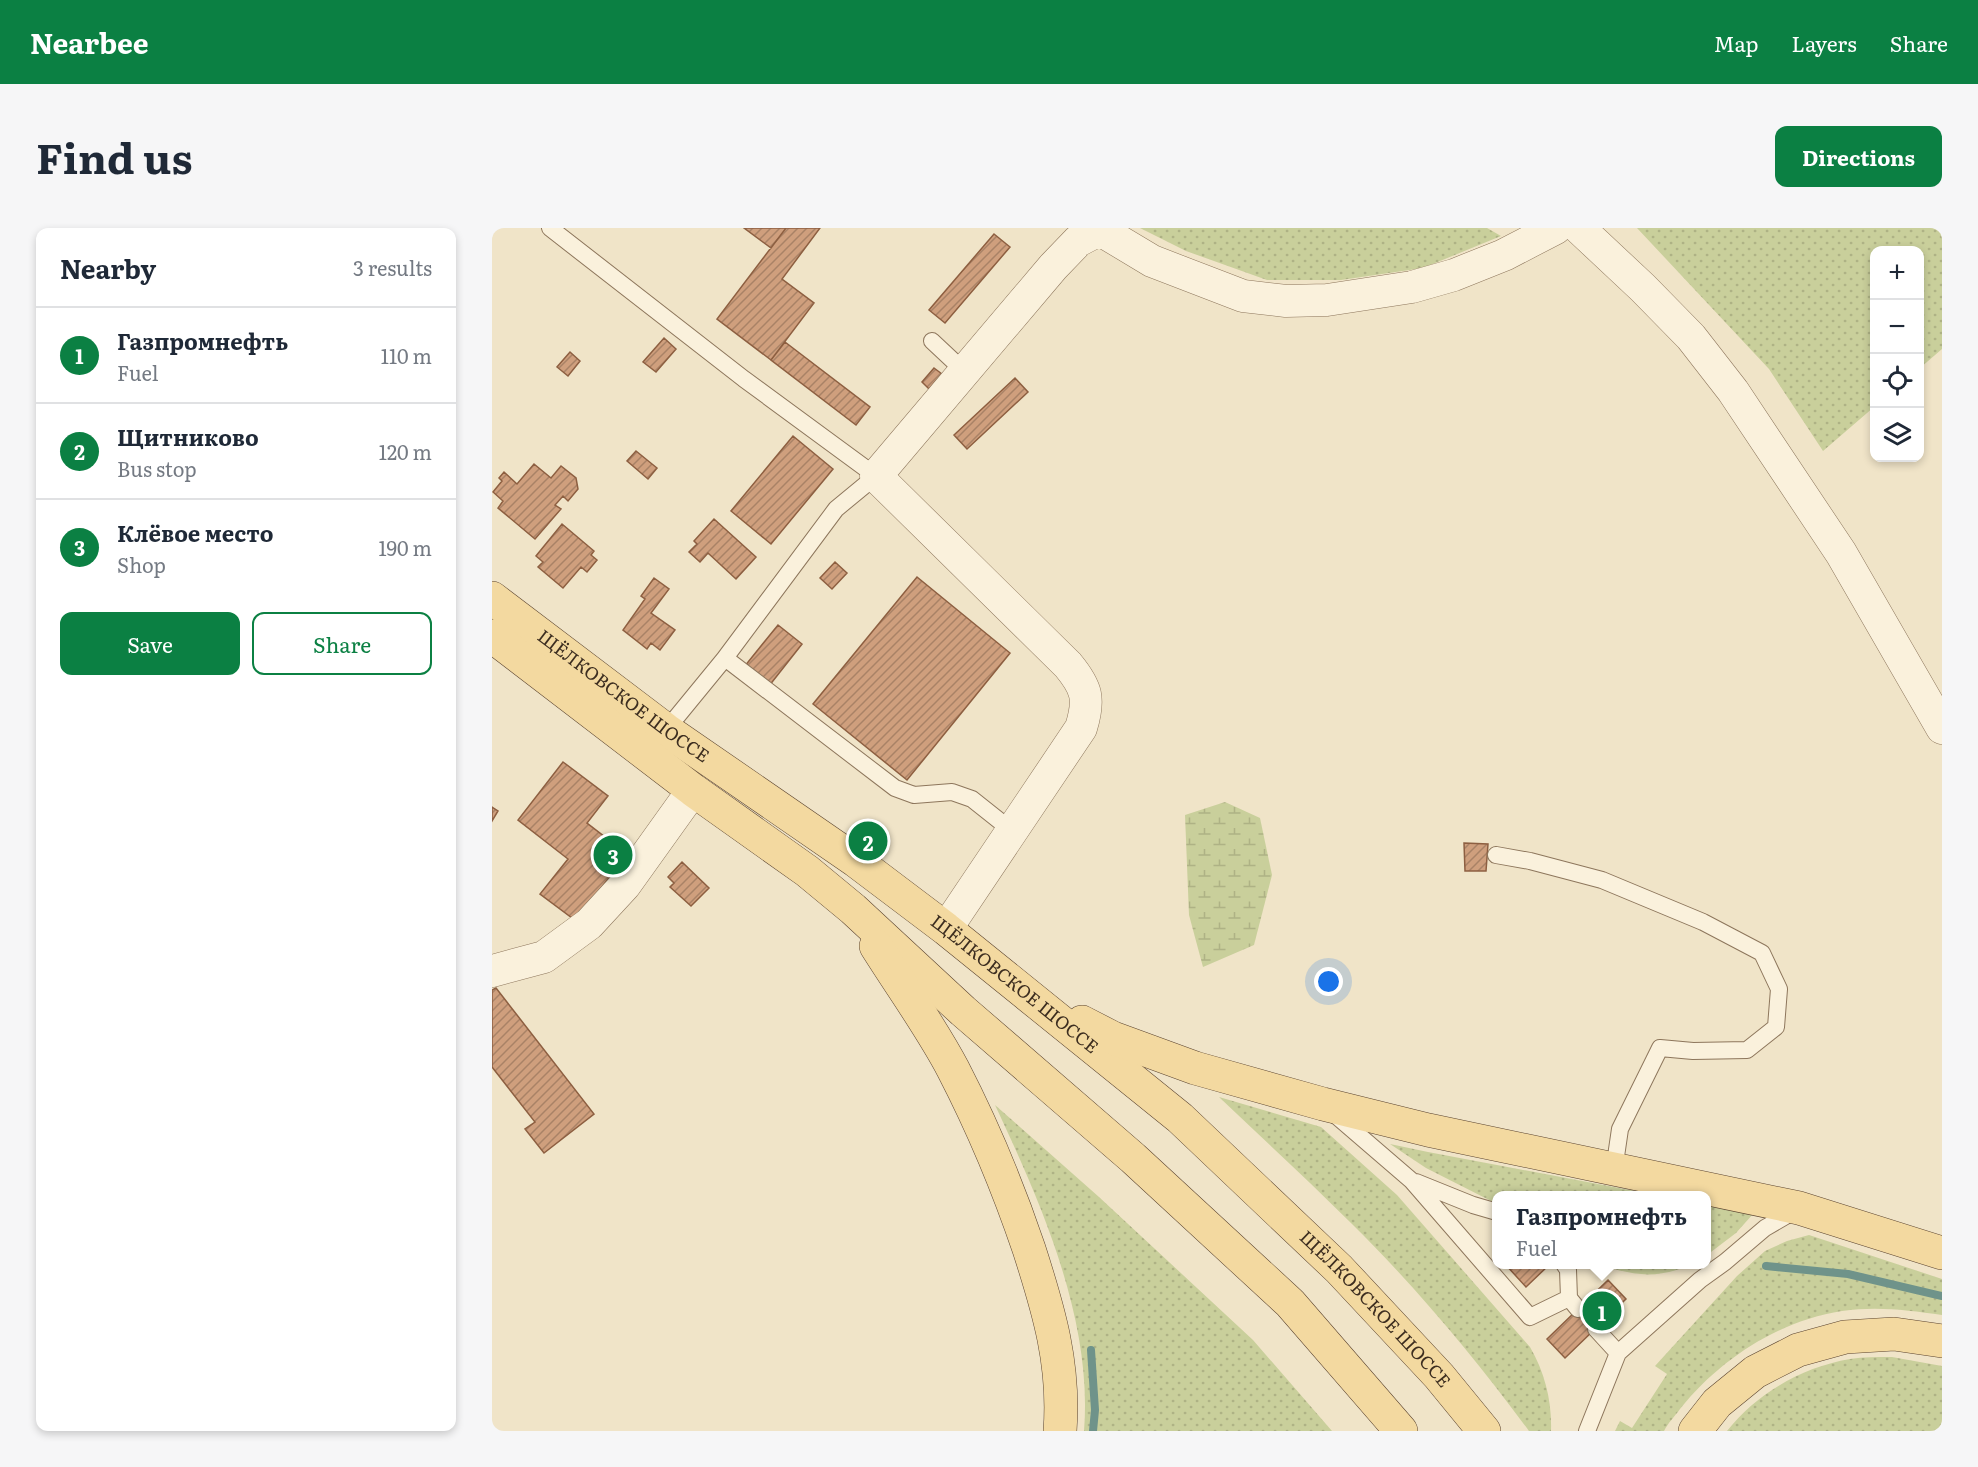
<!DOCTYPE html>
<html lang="en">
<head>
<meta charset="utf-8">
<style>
	body { margin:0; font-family:Literata,serif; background:#f6f6f7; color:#1f2937 }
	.controls { position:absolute; right:18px; top:18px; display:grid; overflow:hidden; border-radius:12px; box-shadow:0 3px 9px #0003 }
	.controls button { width:54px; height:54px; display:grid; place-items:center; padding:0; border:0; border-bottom:2px solid #e0e1e3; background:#fff; color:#1f2937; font:30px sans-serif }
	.you { position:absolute; left:837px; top:754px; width:21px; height:21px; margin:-15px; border:4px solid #fff; border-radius:50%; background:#1a73e8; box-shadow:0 0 0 9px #1a73e833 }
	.badge { display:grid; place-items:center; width:39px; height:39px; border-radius:50%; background:#0b8043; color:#fff; font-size:20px; font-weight:700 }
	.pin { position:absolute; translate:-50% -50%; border:3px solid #fff; box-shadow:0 2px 6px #0006 }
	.popup { position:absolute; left:1000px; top:963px; width:219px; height:78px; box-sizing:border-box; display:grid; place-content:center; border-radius:12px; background:#fff; filter:drop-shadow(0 2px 4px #0005); font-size:20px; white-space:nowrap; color:#747a83 }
	.popup b { font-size:22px; color:#1f2937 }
	.popup::after { content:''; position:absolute; left:50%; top:100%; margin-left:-12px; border:12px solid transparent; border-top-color:#fff }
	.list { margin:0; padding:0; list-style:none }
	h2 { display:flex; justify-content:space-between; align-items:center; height:78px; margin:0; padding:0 24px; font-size:26px }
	h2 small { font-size:20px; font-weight:400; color:#747a83 }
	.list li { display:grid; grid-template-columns:39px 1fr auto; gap:18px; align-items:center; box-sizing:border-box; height:96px; padding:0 24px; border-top:2px solid #e0e1e3 }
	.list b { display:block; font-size:22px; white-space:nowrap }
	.list p { margin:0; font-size:20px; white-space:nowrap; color:#747a83 }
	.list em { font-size:20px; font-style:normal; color:#747a83 }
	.actions { display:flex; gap:12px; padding:18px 24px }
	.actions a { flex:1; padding:14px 0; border:2px solid #0b8043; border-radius:12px; text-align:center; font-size:21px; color:#0b8043 }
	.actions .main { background:#0b8043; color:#fff }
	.icon { flex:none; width:33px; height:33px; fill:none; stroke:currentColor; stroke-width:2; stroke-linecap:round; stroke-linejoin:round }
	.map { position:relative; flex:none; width:1450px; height:1203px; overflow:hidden; border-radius:12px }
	header { display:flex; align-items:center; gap:36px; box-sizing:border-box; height:84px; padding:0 30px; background:#0b8043; color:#fff }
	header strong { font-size:28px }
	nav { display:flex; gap:33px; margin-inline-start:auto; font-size:21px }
	.intro { display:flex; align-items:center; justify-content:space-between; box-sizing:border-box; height:144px; padding:0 36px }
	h1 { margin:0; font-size:42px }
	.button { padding:15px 27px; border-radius:12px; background:#0b8043; color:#fff; font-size:21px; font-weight:700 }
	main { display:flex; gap:36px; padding:0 36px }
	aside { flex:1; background:#fff; border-radius:12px; box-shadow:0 3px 9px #0003 }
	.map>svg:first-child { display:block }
</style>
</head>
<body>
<header>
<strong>Nearbee</strong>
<nav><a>Map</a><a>Layers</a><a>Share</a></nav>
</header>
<div class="intro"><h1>Find us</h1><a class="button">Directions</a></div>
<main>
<aside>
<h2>Nearby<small>3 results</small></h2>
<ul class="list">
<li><span class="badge">1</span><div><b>Газпромнефть</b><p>Fuel</p></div><em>110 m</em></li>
<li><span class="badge">2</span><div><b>Щитниково</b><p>Bus stop</p></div><em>120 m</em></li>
<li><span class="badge">3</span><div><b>Клёвое место</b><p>Shop</p></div><em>190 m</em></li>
</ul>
<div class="actions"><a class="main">Save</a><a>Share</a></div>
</aside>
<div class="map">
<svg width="1450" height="1203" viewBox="0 0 1450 1203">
	<defs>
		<pattern id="grass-dots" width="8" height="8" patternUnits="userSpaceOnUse" patternTransform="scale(1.5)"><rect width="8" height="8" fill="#c9cf9b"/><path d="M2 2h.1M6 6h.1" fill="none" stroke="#aeb285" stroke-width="1.8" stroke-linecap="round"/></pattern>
		<pattern id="wetland-marsh" width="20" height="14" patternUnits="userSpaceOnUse" patternTransform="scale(1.5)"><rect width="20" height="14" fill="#c9cf9b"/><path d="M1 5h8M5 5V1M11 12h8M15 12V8" fill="none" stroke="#aeb285"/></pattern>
		<pattern id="building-hatch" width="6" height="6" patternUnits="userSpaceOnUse" patternTransform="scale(1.5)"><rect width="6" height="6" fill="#cf9f7d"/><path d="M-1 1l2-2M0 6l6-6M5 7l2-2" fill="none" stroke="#a98266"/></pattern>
	</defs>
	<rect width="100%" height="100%" fill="#f0e4c8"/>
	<path fill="url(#grass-dots)" d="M648,0H995L1009,8L931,40L849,52H775L694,23Z
		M1145,0H1450V121L1428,140V22H1382V179L1331,223L1277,141Z
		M727,869L829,899L905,967L1038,1119C1053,1145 1060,1173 1059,1203H1037C983,1130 924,1059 859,995C816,952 771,911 727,869Z
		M503,877L607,969L761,1112L840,1203H592C601,1092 549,975 503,877Z
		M898,916L936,924L1164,967L1005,968V976L934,940Z
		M1215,977L1261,986L1244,1005L1215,1027Z
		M1317,1007L1450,1051V1087C1416,1082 1384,1078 1350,1083C1286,1093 1228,1131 1188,1181C1183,1188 1176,1195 1172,1203H1123L1128,1193L1140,1200L1175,1146L1163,1138L1245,1048L1273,1023L1295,1013Z
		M1109,1037H1198C1165,1051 1143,1048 1109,1037Z
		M1400,1129L1450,1138V1203H1235C1264,1166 1310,1139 1358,1131C1371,1129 1386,1129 1400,1129Z"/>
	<path fill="url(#wetland-marsh)" d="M733,574L768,590L780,647L762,717L711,739L697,687L693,587Z"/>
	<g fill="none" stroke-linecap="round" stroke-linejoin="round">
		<path stroke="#6f938a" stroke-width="8" d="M1274,1038L1356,1046L1450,1068
			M599,1122L603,1182L601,1203"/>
	</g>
	<path fill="url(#building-hatch)" stroke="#8d5f41" stroke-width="1.5" d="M252,0H294L279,20Z
		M294,0H328L290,51L322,75L279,132L225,91Z
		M502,6L518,19L453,95L437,82Z
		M172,110L184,121L164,144L151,134Z
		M293,114L378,179L364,197L279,132Z
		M78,124L88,133L76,148L65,139Z
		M442,140L450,146L437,161L430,154Z
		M523,150L536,164L475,221L462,207Z
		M301,208L341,241L279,316L239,283Z
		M144,223L165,240L156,251L135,233Z
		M42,236L59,250L69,238L84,250L86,261L76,273L71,268L63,277L69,281L43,311L6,280L11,273L1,264L10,253L7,250L12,244L25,256Z
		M222,291L264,329L244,351L216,325L208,334L197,324L205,316L202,313Z
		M70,296L102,323L99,327L105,332L95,344L89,339L71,360L46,339L51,334L44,328Z
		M343,334L355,345L340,361L328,350Z
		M425,349L518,425L415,552L321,476Z
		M162,350L177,361L159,385L183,402L168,422L159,415L155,421L131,402L153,371L149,368Z
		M286,397L310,416L277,458L252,439Z
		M71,534L116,568L95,595L135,626L84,693L48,666L76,631L26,592Z
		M0,579L6,583L0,593Z
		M972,615L996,616L994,643H973Z
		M190,634L217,660L199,678L178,659L182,655L176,649Z
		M4,760L102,886L52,925L33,901L43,894L0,839V762Z
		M1013,1036H1058L1034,1059Z
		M1116,1052L1134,1071L1073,1130L1055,1111Z"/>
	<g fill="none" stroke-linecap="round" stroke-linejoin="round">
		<g stroke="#8d765c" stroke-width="18">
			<path id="lane" d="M58,0L252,151L384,248L344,281L233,430
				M440,113L472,143
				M174,502L233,430L403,560L422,567L460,564L480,571L519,602
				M1004,627L1038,633L1110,652L1211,694L1270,725L1287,761L1284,799L1255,822L1201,823L1168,820L1128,901L1122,942
				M841,885L920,953L1038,1089L1077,1070L1086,1081
				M924,954L981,977L1005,984
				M1072,1036L1076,1042L1077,1070
				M1126,1125L1208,1052L1233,1034L1273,1000L1304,982
				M1095,1203L1126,1125L1104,1101"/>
		</g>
		<g stroke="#8d765c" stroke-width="33">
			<path id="street" d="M605,0L660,33L751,68L794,73L835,72L920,59L962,47L1012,27L1064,0
				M1087,0L1151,60L1199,109L1241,163L1349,325L1450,500
				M454,701L589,500C598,471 595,460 576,437L384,248L561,39L586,13L607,2
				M0,743L52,729L97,696L133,657L201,562"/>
		</g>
		<g stroke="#5b4430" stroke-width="34">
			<g id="primary">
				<path id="s1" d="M0,370L174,502L364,633L454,701L688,890L847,1041L947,1148L992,1203"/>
				<path d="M0,408L201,562L315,643L361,681L471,783L641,930L798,1075L909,1203"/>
				<path d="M384,718C409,758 439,799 461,841C491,899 516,959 537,1021C557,1083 573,1137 568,1203"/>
				<path d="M590,794L621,810L703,840L831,876L936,902L1307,980L1450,1025"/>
				<path d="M1203,1203L1225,1175L1263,1144L1306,1122L1353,1109L1402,1106L1450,1113"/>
			</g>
		</g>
		<use href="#lane" stroke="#faf1dc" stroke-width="16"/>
		<use href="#street" stroke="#faf1dc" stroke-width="32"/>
		<use href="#primary" stroke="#f3d9a0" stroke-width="33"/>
	</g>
	<g text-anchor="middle" stroke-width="4.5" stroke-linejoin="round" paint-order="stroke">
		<g font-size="18" fill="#3d2e20" stroke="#f7eed8">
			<text dy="6" stroke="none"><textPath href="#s1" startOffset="164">ЩЁЛКОВСКОЕ ШОССЕ</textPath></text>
			<text dy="6" stroke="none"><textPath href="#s1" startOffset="650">ЩЁЛКОВСКОЕ ШОССЕ</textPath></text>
			<text dy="6" stroke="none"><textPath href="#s1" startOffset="1136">ЩЁЛКОВСКОЕ ШОССЕ</textPath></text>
		</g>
	</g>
</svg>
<div class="controls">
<button>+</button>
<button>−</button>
<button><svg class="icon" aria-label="locate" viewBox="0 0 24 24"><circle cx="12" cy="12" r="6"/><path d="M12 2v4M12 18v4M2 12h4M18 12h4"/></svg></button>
<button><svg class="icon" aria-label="layers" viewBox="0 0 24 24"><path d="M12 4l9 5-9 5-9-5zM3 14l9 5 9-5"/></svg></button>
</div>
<div class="you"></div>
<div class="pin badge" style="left:1110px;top:1083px">1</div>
<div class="popup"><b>Газпромнефть</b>Fuel</div>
<div class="pin badge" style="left:376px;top:613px">2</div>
<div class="pin badge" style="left:121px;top:627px">3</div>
</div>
</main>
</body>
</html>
